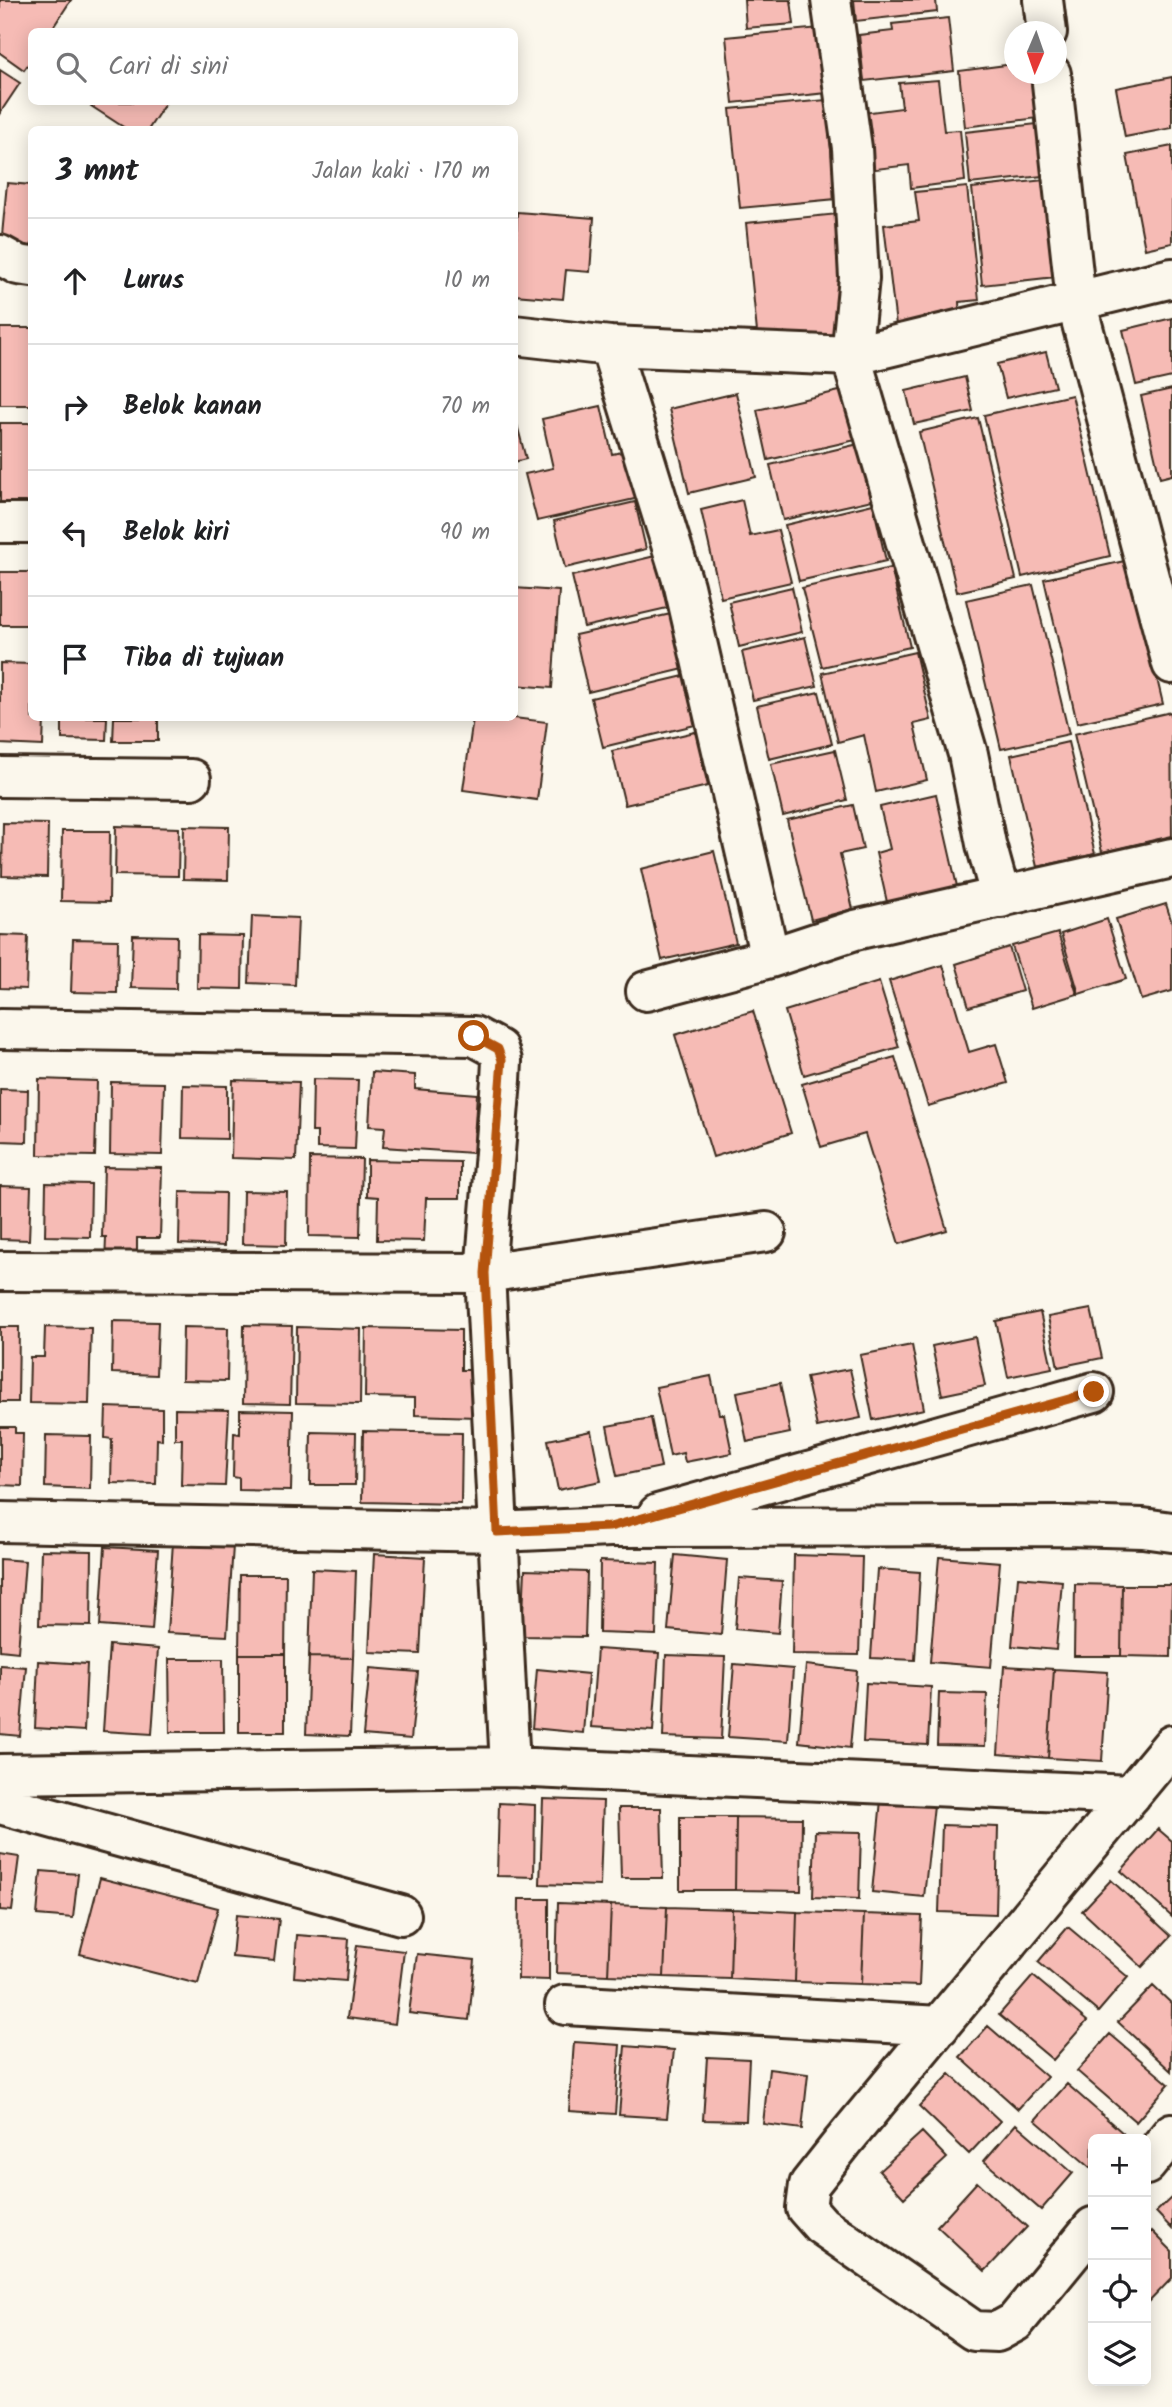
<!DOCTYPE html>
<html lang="id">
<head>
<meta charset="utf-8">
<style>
	body { margin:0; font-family:Kalam,sans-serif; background:#f6f6f6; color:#202124 }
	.controls { position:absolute; right:21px; bottom:21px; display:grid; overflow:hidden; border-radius:10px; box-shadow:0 4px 18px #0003 }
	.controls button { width:63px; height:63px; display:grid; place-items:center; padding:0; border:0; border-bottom:2px solid #e0e0e0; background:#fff; color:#202124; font:35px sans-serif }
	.compass { position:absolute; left:1004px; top:21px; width:63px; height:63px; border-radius:50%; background:#fff; box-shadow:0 4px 18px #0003; rotate:182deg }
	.stop { position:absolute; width:21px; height:21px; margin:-16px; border:5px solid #b45309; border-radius:50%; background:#fff }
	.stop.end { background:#b45309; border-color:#fff; box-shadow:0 2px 7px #0008 }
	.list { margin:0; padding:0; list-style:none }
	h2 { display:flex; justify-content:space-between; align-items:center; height:91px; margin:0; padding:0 28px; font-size:30px }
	h2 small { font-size:23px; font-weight:400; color:#757577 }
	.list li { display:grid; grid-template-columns:46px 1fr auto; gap:21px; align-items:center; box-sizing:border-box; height:126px; padding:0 28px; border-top:2px solid #e0e0e0 }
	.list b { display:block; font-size:26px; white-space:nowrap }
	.list em { font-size:23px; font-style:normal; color:#757577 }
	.icon { flex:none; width:38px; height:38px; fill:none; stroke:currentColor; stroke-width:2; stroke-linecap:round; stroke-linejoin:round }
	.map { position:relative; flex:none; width:1172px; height:2407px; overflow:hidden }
	.search { position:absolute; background:#fff; box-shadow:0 4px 18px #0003; left:28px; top:28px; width:490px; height:77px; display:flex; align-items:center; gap:18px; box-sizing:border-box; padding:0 24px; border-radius:10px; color:#757577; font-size:26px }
	.panel { position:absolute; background:#fff; box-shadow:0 4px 18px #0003; left:28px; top:126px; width:490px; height:595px; border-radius:10px }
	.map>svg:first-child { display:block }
</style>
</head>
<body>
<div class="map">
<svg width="1172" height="2407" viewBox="0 0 1172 2407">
	<rect width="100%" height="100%" fill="#fbf7ec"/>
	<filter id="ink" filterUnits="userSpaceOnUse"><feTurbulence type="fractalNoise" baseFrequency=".0143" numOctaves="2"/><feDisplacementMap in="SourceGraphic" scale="14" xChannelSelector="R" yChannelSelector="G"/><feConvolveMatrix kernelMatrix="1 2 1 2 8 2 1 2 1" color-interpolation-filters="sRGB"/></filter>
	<g filter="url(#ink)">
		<path fill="#f6bbb5" stroke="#3b2a1e" stroke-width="2" d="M0,0H71L50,32H32V59L24,70L0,53Z
			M744,0H791L794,24L746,28Z
			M854,0H936L937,12L856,21Z
			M948,18L954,71L864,81L859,35L893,31L892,24Z
			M820,28L826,93L733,103L726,37Z
			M1014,64V74H1041L1046,117L965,127L959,71Z
			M0,70L20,83L0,113Z
			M1172,77V128L1125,137L1116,88Z
			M938,80L944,131L960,130L965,181L911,188L909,165L868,170L862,113L902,108L899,83Z
			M826,100L836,199L740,208L730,109Z
			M93,102H166L148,130H128L91,106Z
			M1055,122L1061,174L970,184L965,132Z
			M1172,146V243L1145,249L1127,155Z
			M1044,180L1055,277L982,285L972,188Z
			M7,183L32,185V249L1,246Z
			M967,187L979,300L959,302L960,318L896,325L884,225L919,221L915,192Z
			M517,212L594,218L590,272L566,270L563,299L514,295Z
			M838,214L851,343L759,352L746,223Z
			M1172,318V377L1136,385L1123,330Z
			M0,328H32V405H0Z
			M1046,352L1055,387L1006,398L997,364Z
			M965,377L973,411L914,424L906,391Z
			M848,389L860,439L768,460L757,410Z
			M1172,389V475L1160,478L1141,396Z
			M736,393L756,477L689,493L669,409Z
			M1072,395L1110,556L1022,577L984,415Z
			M601,406L612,454L627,451L639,498L537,521L525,474L553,468L542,419Z
			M514,413L526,459L514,462Z
			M978,418L1016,579L957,592L919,432Z
			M0,423H32V513H0Z
			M867,442L881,498L783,520L770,465Z
			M742,500L750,536L778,530L791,582L721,598L701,510Z
			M635,502L646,549L565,568L554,521Z
			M873,504L886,561L799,581L785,525Z
			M655,556L667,608L584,627L572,576Z
			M1129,560L1163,704L1077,723L1044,579Z
			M891,568L910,647L822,667L802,588Z
			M0,572H32V625H0Z
			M1033,585L1069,734L1001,749L966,600Z
			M792,587L802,632L739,647L729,602Z
			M514,588L559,591L552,688L514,685Z
			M671,614L684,669L588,692L575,635Z
			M805,637L817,686L753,700L742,652Z
			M915,652L931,720L914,724L927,780L876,792L864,735L838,742L822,673Z
			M0,663L32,664V718H44L43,746L0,744Z
			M684,676L695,725L603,747L591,698Z
			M819,692L832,744L769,759L757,706Z
			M1171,712L1172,836L1102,852L1074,734Z
			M62,718H107L106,740L62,739Z
			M114,718H158V741H113Z
			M473,718H514L547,722L537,800L463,790Z
			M695,732L708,786L625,805L612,751Z
			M1068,742L1095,854L1037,867L1011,755Z
			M835,750L847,800L783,816L771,764Z
			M936,794L959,895L889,911L876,853L890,849L880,807Z
			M853,805L863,849L840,854L853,909L811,920L787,820Z
			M3,823L48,824L47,877L2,876Z
			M116,826L179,828L178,876L115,875Z
			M184,826L229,827L228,880L183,879Z
			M62,831H110L109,902L61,901Z
			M714,851L736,943L662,960L641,869Z
			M1166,904L1172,923V991L1141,1000L1116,919Z
			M252,916L298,918L295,985L249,983Z
			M1107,919L1126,979L1079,994L1061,934Z
			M1058,933L1077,994L1032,1008L1012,946Z
			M0,935L28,936L26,989L0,988Z
			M133,935L177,936L176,989L131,988Z
			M198,935L243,936L242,989L197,988Z
			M73,939L118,940L117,993L71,992Z
			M1009,947L1022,991L969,1007L956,964Z
			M943,965L969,1052L996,1044L1008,1083L928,1106L889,981Z
			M879,982L899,1047L804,1075L785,1011Z
			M753,1011L791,1133L713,1157L675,1035Z
			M895,1057L947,1230L899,1244L865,1134L821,1147L802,1084Z
			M372,1072L415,1075V1089L477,1094L473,1153L383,1147L385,1127L369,1126Z
			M39,1079L97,1081L95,1156L38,1155Z
			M313,1079L358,1080L355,1149L317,1148V1132H312Z
			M233,1080L299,1082L296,1160L231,1158Z
			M111,1082L164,1083L162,1155L110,1154Z
			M183,1085L227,1086V1139L182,1138Z
			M0,1089L28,1090L27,1142L0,1141Z
			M310,1158L362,1159L360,1237L309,1236Z
			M367,1160L460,1162V1198H426L424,1241L377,1240L378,1197L367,1196Z
			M104,1167L162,1168L160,1238H137V1263H105L106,1237H102Z
			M46,1183L91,1184L90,1237L45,1236Z
			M0,1186L31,1187L29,1240L0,1239Z
			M243,1191L287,1192L286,1245L242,1244Z
			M180,1192L225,1193L224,1246L179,1244Z
			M1091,1309L1102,1358L1058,1367L1048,1317Z
			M1040,1312L1052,1368L1008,1377L996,1321Z
			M113,1321L158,1322L156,1375L112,1373Z
			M244,1325L292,1326L290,1404L243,1403Z
			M0,1327H19L18,1402H0Z
			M45,1327L91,1328L89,1404L29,1403L30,1357H44Z
			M183,1327L228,1328L227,1381L182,1380Z
			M297,1327L361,1329L360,1404L296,1403Z
			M366,1328L461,1330V1370H477L476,1417L415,1415V1398L365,1397Z
			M975,1337L985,1386L942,1395L932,1346Z
			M912,1345L924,1409L873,1420L860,1355Z
			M850,1369L861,1418L817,1427L806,1377Z
			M711,1376L719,1414H724L732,1453L685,1462L683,1453L670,1456L656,1387Z
			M780,1383L790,1433L747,1442L737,1392Z
			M106,1407L162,1409V1440L157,1439L156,1484L111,1483L112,1439L105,1438Z
			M175,1409L229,1410L225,1486L181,1485L182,1439H175Z
			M240,1410L293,1411L291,1491L239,1490V1478L233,1477L234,1433L240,1434Z
			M651,1418L661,1467L617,1476L607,1426Z
			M0,1427H15V1433H23L22,1486L0,1485Z
			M363,1431L462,1433L461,1504L362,1502Z
			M591,1431L601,1481L558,1490L548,1440Z
			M311,1432L356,1433L355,1485H310Z
			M46,1435L91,1436L90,1489L45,1487Z
			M173,1542L233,1546L227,1636L167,1633Z
			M105,1547L158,1550L152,1630L100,1626Z
			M41,1550L92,1551L91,1626L39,1625Z
			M374,1554L425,1557L420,1654L369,1652Z
			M675,1555L727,1560L721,1635L668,1630Z
			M794,1555L862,1557L859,1655L792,1654Z
			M939,1557L1000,1562L991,1667L930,1662Z
			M0,1559L25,1561L18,1652L0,1650Z
			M600,1561L658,1563L656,1635L599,1633Z
			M312,1569L356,1571L353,1658L309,1657Z
			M877,1569L920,1572L915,1660L871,1658Z
			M525,1570L587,1572L585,1637L522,1636Z
			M240,1575H286L285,1654H239Z
			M1018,1577L1062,1581L1056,1650L1012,1646Z
			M739,1578L782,1581L778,1633L735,1629Z
			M1075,1584L1122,1585L1121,1656H1074Z
			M1122,1585H1172L1171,1657L1121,1656Z
			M109,1645L158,1649L152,1734L103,1731Z
			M597,1649L659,1653L653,1731L591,1727Z
			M239,1654H285V1732H239Z
			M666,1655L725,1657L721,1739L663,1737Z
			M309,1657L353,1658L350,1736L306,1734Z
			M169,1659H223L224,1732H170Z
			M38,1661L87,1664L84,1731L35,1728Z
			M734,1664L793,1669L788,1741L728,1737Z
			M0,1665L26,1667L20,1736L0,1734Z
			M806,1665L857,1671L850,1748L799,1742Z
			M1004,1666L1054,1669L1048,1758L998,1754Z
			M370,1668L418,1672L411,1739L363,1735Z
			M537,1669L588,1674L583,1733L532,1728Z
			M1054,1669L1108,1672L1102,1761L1048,1758Z
			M866,1683L931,1687L928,1745L863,1742Z
			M939,1693L987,1694L985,1746L937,1745Z
			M543,1799L603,1801L600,1886L540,1884Z
			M881,1800L934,1805L924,1897L872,1892Z
			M499,1803L535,1805L534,1877L497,1876Z
			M619,1808H661L663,1878H621Z
			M680,1817H736L735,1890H680Z
			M736,1817L802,1818L801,1891L735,1890Z
			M942,1825L998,1827L996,1914L939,1912Z
			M1158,1829L1172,1841V1917L1121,1871Z
			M815,1831L861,1832L859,1899L813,1897Z
			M0,1854L19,1857L12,1911L0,1910Z
			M41,1871L78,1874L73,1918L37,1915Z
			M100,1878L218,1908L198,1984L80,1954Z
			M1111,1880L1171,1936L1142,1967L1082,1911Z
			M519,1899H549V1980L518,1979Z
			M558,1903L611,1905L608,1975L556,1973Z
			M611,1905L667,1907L664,1977L608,1975Z
			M667,1907L732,1909L730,1979L664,1977Z
			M732,1909L797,1912L795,1982L730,1979Z
			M797,1912L864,1914L861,1984L795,1982Z
			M864,1914L922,1916L919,1986L861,1984Z
			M236,1915L279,1919L274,1961L232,1957Z
			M1068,1927L1128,1977L1098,2012L1038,1962Z
			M297,1935L349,1939L346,1981L294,1977Z
			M357,1945L404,1951L395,2024L347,2018Z
			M417,1954L475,1960L469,2020L409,2013Z
			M1033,1976L1087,2021L1053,2060L999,2015Z
			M1153,1986L1172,2004L1171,2071L1118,2022Z
			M988,2026L1047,2077L1018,2109L960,2057Z
			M1110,2034L1169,2084L1136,2122L1077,2071Z
			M574,2042L620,2045L615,2114L569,2111Z
			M625,2046L674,2050L667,2118L619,2115Z
			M707,2057L749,2059L746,2121L703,2120Z
			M769,2069L808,2074L802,2129L763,2124Z
			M950,2074L1000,2121L969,2154L919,2106Z
			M1067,2084L1123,2133L1118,2139H1093L1092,2169L1035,2120Z
			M1016,2124L1073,2173L1041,2210L984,2161Z
			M922,2132L947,2158L904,2198L879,2171Z
			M977,2182L1027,2227L985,2271L937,2226Z
			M1172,2197V2229L1156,2212Z
			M1152,2231L1172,2251V2278L1146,2305V2237Z"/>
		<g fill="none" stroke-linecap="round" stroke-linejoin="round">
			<g stroke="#3b2a1e" stroke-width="44">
				<path id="minor" d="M831,0L852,148L859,278L851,356L968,754L986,844L1001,898
					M1043,0L1047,32
					M1051,74L1076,301L1172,664
					M0,255L18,265L32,267
					M514,335L610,346L851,356L1172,278
					M610,346L684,586L770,958L855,930L1172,858
					M0,523H32
					M0,777L191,779
					M646,991L770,958
					M0,1029L474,1036L498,1049L502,1061L501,1080L485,1273L510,1767
					M0,1271L485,1273L766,1232
					M658,1514L1094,1392
					M0,1522L497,1532L610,1527L1066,1526L1143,1528L1172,1532
					M0,1774L510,1767L1131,1795
					M0,1804L401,1915
					M565,2005L940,2026
					M1146,2165L1172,2133
					M1093,2227L1015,2322L997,2332L974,2331L821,2225L806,2208L809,2185L843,2142L1172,1745"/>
			</g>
			<use href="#minor" stroke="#fbf7ec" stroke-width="38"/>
		</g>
	</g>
	<g fill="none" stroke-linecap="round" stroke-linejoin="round" filter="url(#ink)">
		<path stroke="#b45309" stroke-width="9" d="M474,1036L498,1049L502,1060L485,1273L497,1532L610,1527L1094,1392"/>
	</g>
</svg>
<div class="controls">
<button>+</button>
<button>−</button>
<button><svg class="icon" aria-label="locate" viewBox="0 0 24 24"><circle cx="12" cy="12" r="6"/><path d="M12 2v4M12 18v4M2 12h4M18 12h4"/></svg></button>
<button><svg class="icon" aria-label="layers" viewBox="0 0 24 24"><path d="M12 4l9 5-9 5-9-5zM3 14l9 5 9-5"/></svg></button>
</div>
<svg class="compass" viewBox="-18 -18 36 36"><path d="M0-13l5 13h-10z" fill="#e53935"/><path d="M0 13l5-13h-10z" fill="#757577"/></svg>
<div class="stop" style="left:474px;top:1036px"></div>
<div class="stop end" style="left:1094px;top:1392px"></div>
<div class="search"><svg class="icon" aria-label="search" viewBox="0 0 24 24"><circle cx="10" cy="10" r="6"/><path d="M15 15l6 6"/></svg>Cari di sini</div>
<section class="panel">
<h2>3 mnt<small>Jalan kaki · 170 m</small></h2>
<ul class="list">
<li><svg class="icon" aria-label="ahead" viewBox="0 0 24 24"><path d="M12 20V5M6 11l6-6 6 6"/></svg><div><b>Lurus</b></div><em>10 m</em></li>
<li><svg class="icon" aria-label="right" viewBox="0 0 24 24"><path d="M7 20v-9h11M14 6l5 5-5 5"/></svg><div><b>Belok kanan</b></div><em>70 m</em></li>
<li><svg class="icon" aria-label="left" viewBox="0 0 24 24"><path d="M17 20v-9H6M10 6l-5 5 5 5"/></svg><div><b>Belok kiri</b></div><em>90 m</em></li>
<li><svg class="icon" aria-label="arrive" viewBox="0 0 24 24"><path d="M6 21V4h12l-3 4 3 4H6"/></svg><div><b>Tiba di tujuan</b></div></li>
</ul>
</section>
</div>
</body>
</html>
